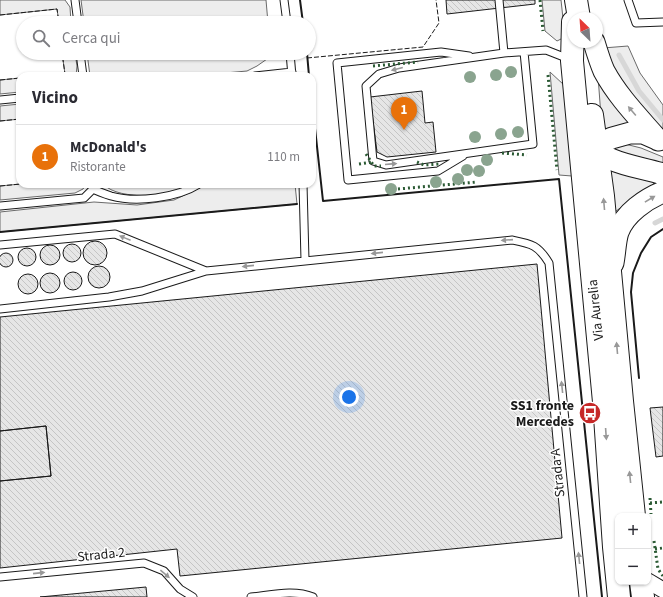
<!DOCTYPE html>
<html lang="it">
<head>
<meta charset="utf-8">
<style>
	body { margin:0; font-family:"Source Sans 3",sans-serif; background:#f2f2f3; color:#2b2b33 }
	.controls { position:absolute; right:12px; bottom:12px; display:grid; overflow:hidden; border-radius:8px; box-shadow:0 1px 3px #0004 }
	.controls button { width:36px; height:36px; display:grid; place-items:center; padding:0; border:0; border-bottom:1px solid #e1e1e2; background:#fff; color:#2b2b33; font:20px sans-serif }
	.compass { position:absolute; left:567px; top:12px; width:36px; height:36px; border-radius:50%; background:#fff; box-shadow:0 1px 3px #0004; rotate:335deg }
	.you { position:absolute; left:349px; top:397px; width:14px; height:14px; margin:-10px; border:3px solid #fff; border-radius:50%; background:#1a73e8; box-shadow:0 0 0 6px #1a73e833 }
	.badge { display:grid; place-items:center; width:26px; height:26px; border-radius:50%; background:#c62828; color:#fff; font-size:13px; font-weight:700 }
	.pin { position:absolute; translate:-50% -33px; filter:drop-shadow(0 1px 2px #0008) }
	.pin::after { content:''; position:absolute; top:21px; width:14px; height:12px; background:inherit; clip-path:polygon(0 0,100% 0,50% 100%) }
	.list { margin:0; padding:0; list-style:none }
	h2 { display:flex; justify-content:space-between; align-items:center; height:52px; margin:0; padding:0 16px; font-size:17px }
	h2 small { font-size:13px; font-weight:400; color:#7c7c81 }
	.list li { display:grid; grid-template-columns:26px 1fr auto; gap:12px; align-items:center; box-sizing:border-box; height:64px; padding:0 16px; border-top:1px solid #e1e1e2 }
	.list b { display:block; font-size:15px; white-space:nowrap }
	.list p { margin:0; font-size:13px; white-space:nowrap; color:#7c7c81 }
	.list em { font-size:13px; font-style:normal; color:#7c7c81 }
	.icon { flex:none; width:22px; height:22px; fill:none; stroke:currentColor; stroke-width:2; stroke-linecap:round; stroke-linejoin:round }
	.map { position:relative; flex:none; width:663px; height:597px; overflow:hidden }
	.search { position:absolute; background:#fff; box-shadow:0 1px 3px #0004; left:16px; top:16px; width:300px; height:44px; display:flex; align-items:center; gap:10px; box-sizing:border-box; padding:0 14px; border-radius:22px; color:#7c7c81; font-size:15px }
	.panel { position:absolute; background:#fff; box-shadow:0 1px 3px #0004; left:16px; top:72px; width:300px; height:116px; border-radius:12px }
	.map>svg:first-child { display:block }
</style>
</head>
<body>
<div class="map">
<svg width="663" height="597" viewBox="0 0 663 597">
	<defs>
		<pattern id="building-back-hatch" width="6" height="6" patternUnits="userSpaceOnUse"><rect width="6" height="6" fill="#e6e6e6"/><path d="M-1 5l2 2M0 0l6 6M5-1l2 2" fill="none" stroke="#c5c5c5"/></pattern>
	</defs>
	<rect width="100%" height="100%" fill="#fff"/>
	<path fill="#ededed" stroke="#6a6a6a" d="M0,0H65L70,7L71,23H59L57,9L0,15Z
		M81,0H266L268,23H84Z
		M542,0H561L565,37L557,41L545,31Z
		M628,46L640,73L663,105V134L628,96L603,48Z
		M62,53H75L77,66L76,76H42L65,74Z
		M87,53H270L267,59L257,66L247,71L192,76H90Z
		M550,72L564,85L572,176L559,175Z
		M598,76L635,125L602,130Z
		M20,78V92L0,94V80Z
		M20,104V119L0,121V106Z
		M625,144L641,148L663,157V165L610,150Z
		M608,167L655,180L653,185L616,211L611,206Z
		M20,184H86L83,189L75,193L0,200V186Z
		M103,184H193C174,196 120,202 103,184Z
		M208,184H295L297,204L0,232V212L94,202L137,205L174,200Z"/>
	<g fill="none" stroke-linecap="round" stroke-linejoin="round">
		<path stroke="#d7d7d7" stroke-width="5" d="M619,55L639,91L663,120
			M655,223L663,219"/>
	</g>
	<path fill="url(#building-back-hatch)" stroke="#1a1a1a" d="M446,0H535V4L447,14Z
		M422,91L425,123L433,122L436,152L387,157L377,152L370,97Z
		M83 253a12 12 0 1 1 24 0a12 12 0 1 1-24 0Z
		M63 253a9 9 0 1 1 18 0a9 9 0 1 1-18 0Z
		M40 255a10 10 0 1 1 20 0a10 10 0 1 1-20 0Z
		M18 257a9 9 0 1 1 18 0a9 9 0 1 1-18 0Z
		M-1 260a7 7 0 1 1 14 0a7 7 0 1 1-14 0Z
		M537,264L562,538L180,576L177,549L0,568V481L51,476L46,426L0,431V317Z
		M88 277a11 11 0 1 1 22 0a11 11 0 1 1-22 0Z
		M64 281a9 9 0 1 1 18 0a9 9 0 1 1-18 0Z
		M40 283a10 10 0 1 1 20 0a10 10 0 1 1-20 0Z
		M18 284a10 10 0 1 1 20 0a10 10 0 1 1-20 0Z
		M663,407V456L656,457L650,408Z
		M46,426L51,476L0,481V431Z
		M146,587L147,597H40Z"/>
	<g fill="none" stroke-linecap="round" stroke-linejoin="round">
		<g stroke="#1a1a1a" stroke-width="9">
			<path id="lane" d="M75,0L78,23
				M284,0L287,23
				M499,0L504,53L546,50L569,59
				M628,0L636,23L663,22
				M80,53L83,76
				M290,53L292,76
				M504,53L399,68L379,74L366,86L373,161L386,165L533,144L524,52
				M255,76L292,72
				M0,100L20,98
				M463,156L438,171L348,180L337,63L441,52L469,56
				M303,184L305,260
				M93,189C99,192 105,194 111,196C136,203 177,198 199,184
				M0,206L84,198L93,189
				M0,245L115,234L206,271L512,240C532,244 538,245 549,263L583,597
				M0,309L109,297L142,291L206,271
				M0,577L144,563L164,571L180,589L193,597
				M251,597C271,595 294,589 313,597"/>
		</g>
		<g stroke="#1a1a1a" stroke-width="17">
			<path id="street" d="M648,581L663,590"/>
		</g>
		<g stroke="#1a1a1a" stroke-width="23">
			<path id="secondary" d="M594,42C597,52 600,62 604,71C618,97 639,118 658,140
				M587,140C602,164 638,166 663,174
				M591,162L603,142L612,138L630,133H643L659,140
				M613,263C615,253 615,241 618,232C625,213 646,199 663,192"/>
		</g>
		<g stroke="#1a1a1a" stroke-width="24">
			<path id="primary" d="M576,0L579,18
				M573,22L572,61L604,402L614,547L619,597
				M592,115L603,196L622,401L634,516
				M641,582L643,597"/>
		</g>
		<use href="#lane" stroke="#fff" stroke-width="7"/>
		<use href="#street" stroke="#fff" stroke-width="15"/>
		<use href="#secondary" stroke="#fff" stroke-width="21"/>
		<use href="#primary" stroke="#fff" stroke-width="22"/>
		<path stroke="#2b5a34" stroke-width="3" stroke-dasharray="2 3" stroke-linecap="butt" d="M540,0L543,31
			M373,66L418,62
			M548,75L557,170
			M502,153L527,155
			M366,154L374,166H381
			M417,162L424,165L440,164
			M359,164L372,162
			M398,189L477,182
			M650,498L651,514
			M650,503L663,502
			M654,541L658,569L663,576
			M655,549L663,548"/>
		<path stroke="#1a1a1a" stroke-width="1" stroke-dasharray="5 2" stroke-linecap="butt" d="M0,15L57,9L59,23
			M307,58L423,47L439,23L436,0
			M42,76L65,74L62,53
			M0,80L20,78
			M0,121L20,119
			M0,186L21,184"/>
		<path stroke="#1a1a1a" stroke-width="2" d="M300,0L303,23
			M307,53L309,76
			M312,101L323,201L559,179L602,597
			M0,232L297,204
			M639,378L631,292L633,273L641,253L651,237L663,229"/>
	</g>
	<g fill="#8aa48f">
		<circle cx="511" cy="72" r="6"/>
		<circle cx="496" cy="75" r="6"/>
		<circle cx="470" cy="77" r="6"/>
		<circle cx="518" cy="132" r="6"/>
		<circle cx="501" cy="134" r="6"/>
		<circle cx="475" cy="137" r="6"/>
		<circle cx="487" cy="160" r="6"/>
		<circle cx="467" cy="170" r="6"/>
		<circle cx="479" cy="171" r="6"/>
		<circle cx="458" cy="179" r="6"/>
		<circle cx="436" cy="182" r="6"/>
		<circle cx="391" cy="189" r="6"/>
	</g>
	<defs><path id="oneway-solid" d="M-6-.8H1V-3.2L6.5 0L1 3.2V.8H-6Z"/></defs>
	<g fill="#989898">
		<use href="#oneway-solid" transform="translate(397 69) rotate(166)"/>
		<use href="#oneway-solid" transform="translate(632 111) rotate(-130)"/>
		<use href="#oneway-solid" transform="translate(391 164) rotate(-5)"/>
		<use href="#oneway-solid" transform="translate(650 199) rotate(-31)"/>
		<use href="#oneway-solid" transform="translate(604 204) rotate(-95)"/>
		<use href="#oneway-solid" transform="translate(125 238) rotate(-158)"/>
		<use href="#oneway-solid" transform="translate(507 240) rotate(176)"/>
		<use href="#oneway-solid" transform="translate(377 253) rotate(174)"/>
		<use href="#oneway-solid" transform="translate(248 266) rotate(174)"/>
		<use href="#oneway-solid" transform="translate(617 348) rotate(-95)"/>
		<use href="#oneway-solid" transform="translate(562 387) rotate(-96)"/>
		<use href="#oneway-solid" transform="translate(606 434) rotate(86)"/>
		<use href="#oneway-solid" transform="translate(630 477) rotate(-96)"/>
		<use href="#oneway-solid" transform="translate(579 558) rotate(-96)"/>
		<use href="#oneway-solid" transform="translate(39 573) rotate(-6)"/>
		<use href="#oneway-solid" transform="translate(165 574) rotate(40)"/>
	</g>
	<defs>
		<g id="bus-disc" transform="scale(1.15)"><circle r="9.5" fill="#c62828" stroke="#fff"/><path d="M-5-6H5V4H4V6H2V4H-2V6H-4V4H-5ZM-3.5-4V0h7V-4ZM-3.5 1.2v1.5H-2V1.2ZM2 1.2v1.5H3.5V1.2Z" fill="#fff"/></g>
	</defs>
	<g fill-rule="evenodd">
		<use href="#bus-disc" x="590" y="413"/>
	</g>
	<g text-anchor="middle" stroke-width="3" stroke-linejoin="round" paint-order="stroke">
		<g font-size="14" fill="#1a1a1a" stroke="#fff">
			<text transform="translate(595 310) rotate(-96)" y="5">Via Aurelia</text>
			<text transform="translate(557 473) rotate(-96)" y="5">Strada A</text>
			<text transform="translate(101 554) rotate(-6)" y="5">Strada 2</text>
		</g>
		<g font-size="14" font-weight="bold" fill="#1a1a1a" stroke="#fff" text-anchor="end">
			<text x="574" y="410">SS1 fronte<tspan x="574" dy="16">Mercedes</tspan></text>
		</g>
	</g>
</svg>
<div class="controls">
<button>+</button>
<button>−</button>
</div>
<svg class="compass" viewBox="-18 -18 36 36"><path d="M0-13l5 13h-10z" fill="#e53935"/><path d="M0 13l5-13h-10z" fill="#7c7c81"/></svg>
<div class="you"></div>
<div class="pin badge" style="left:404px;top:130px;background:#e8710a">1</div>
<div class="search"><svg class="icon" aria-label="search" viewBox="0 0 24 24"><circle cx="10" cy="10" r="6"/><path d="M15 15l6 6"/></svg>Cerca qui</div>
<section class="panel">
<h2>Vicino<small></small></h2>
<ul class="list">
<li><span class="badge" style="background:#e8710a">1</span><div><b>McDonald's</b><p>Ristorante</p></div><em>110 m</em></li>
</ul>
</section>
</div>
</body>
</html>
